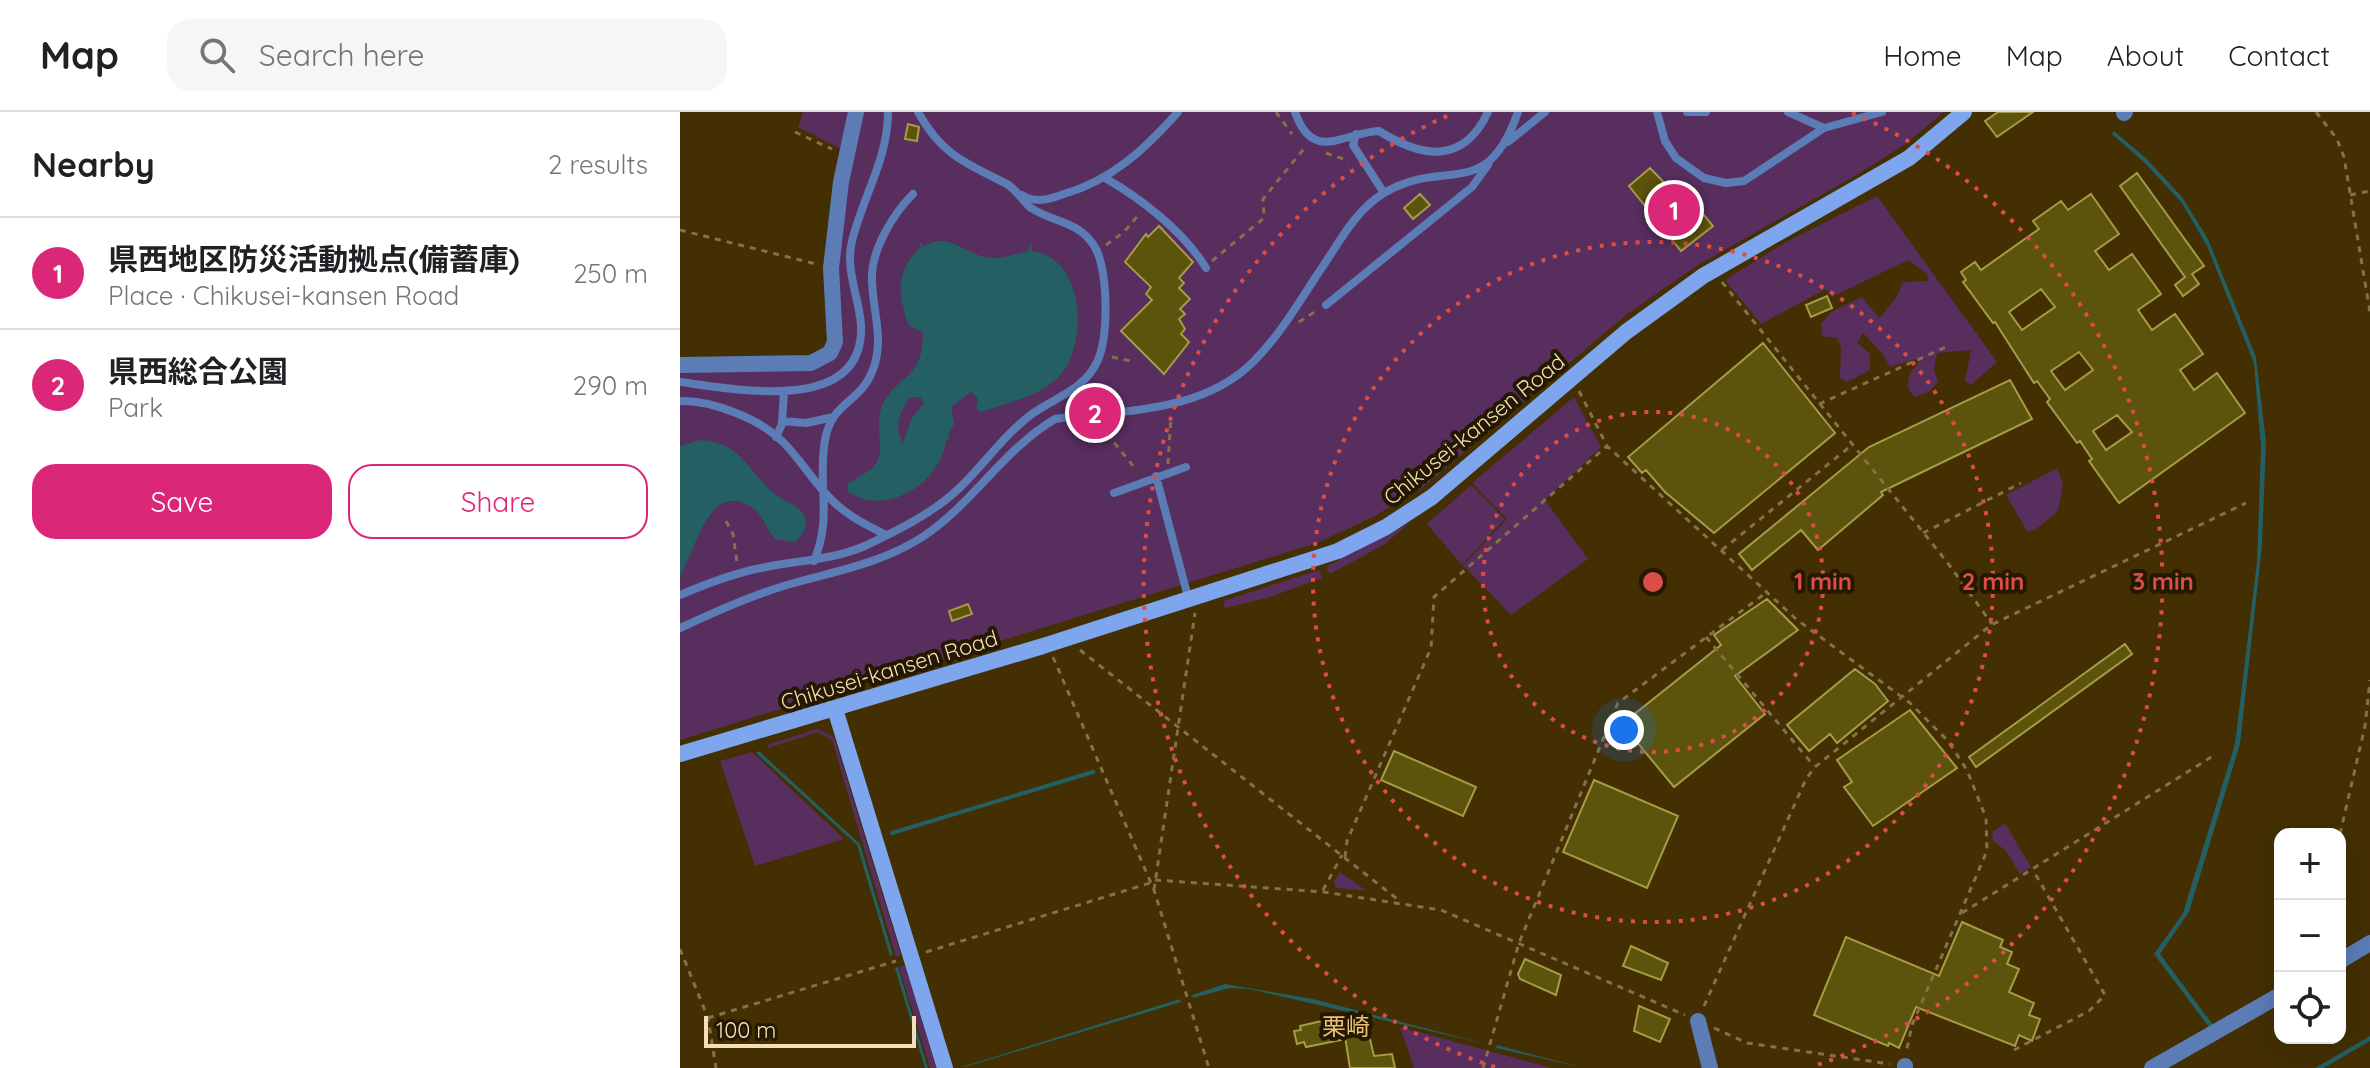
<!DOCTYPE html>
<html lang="en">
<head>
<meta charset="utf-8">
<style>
	body { margin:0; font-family:Quicksand,"Noto Sans JP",sans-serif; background:#f6f6f6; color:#202124 }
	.controls { position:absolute; right:24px; bottom:24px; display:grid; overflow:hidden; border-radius:16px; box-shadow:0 8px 32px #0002 }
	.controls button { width:72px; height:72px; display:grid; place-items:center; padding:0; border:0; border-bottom:2px solid #e0e0e0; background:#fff; color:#202124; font:40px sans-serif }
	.scale { position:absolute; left:24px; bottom:20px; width:212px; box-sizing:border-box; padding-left:8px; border:4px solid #f4dfba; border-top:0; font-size:22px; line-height:28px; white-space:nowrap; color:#f4dfba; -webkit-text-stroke:6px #251801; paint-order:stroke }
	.you { position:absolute; left:944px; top:618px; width:28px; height:28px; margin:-20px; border:6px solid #fff; border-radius:50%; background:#1a73e8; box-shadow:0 0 0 12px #1a73e833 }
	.badge { display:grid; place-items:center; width:52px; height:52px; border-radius:50%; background:#db2777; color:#fff; font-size:26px; font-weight:700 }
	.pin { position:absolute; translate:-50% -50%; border:4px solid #fff; box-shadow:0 2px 8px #0006 }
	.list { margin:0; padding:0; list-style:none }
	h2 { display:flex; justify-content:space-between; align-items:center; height:104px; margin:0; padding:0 32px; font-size:34px }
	h2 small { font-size:26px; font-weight:400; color:#757577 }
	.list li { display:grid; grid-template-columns:52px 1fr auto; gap:24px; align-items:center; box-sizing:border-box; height:112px; padding:0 32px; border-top:2px solid #e0e0e0 }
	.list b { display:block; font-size:30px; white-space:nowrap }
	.list p { margin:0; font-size:26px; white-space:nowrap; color:#757577 }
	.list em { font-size:26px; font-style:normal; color:#757577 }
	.actions { display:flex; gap:16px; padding:24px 32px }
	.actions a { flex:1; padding:18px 0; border:2px solid #db2777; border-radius:24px; text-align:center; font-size:28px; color:#db2777 }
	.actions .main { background:#db2777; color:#fff }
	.icon { flex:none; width:44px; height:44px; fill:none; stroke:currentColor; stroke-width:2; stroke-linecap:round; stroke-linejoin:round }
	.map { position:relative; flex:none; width:1690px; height:956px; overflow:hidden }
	header { display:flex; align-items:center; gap:48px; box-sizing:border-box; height:112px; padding:0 40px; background:#fff; border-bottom:2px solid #e0e0e0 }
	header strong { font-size:38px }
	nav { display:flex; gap:44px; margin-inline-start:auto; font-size:28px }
	.search { width:560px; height:72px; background:#f6f6f6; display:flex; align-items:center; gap:20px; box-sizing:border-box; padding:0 28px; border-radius:24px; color:#757577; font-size:30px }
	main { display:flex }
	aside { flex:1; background:#fff }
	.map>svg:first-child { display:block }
</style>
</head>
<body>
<header>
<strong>Map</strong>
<div class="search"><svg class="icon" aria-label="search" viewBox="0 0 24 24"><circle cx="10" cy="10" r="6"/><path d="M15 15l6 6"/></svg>Search here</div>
<nav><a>Home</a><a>Map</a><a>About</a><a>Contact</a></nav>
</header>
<main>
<aside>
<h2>Nearby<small>2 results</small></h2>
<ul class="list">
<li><span class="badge">1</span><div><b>県西地区防災活動拠点(備蓄庫)</b><p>Place · Chikusei-kansen Road</p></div><em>250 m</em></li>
<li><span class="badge">2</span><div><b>県西総合公園</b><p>Park</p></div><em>290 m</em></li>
</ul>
<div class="actions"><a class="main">Save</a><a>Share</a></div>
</aside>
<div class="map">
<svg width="1690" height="956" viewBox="0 0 1690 956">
	<rect width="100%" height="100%" fill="#432f02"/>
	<path fill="#572e5e" d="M123,0H172L163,38L118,15Z
		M181,0H1264L1227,31L1180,61L1018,153L946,203L742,376L693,405L637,431L0,628V258L154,248L156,147Z
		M1197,84L1317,250L1291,273L1285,269L1291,238L1257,241L1254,258L1258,270L1249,280L1234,285L1228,276L1229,263L1238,251L1235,247L1210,255L1203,242L1183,221L1177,230L1190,242V258L1167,270L1160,266L1161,236L1157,226L1142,224L1141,212L1151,200L1182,185L1199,206L1216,186L1223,170L1248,169L1247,162L1228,148L1152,185L1146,177L1081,212L1045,168L1106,130Z
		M894,285L921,335L865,388L908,447L831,503L783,453L827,407L792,371Z
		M1377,356L1383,372L1378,399L1355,418L1347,419L1326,383Z
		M791,373L825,407L782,453L747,412Z
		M731,410L705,432L650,462L646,455Z
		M639,458L642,466L587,486L545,496L543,489Z
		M137,617L154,625L221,843L216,845L152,628L138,620L88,636L87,633Z
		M72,640L164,727L75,754L40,649Z
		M1325,711L1351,755L1340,762L1326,739L1313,729L1312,720Z
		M660,760L687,779L656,776L654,770Z
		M225,853L256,956H250L219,855Z
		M720,915L872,956H734Z"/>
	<path fill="#235f63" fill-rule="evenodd" d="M1434,19L1467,47L1502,85L1528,127L1576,245L1586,330L1582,434L1560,632L1509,800L1480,842L1533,913L1529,915L1474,842L1503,801L1555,632L1577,450L1581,335L1574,251L1527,134L1502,91L1465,51L1432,22Z
		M238,128L244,134C269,120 281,139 304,145C318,149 334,142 348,139L351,129L352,139C404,145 408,228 382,261C365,283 328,291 301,300L296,297L298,287L291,280L271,295L274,312L268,323L270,327L266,328C260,372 207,405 168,380L167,373C176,364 191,361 197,350C205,334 194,312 202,294C218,261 243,269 243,220L229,214C218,182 214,160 241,135ZM230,285H240L244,291L232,306L223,331C213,315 220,300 230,285Z
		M20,328C33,329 45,332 55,340C71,353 81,373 99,385C108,392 123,394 126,409C127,418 121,424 115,430L95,427C86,418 84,404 74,397C29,364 16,439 0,464V334Z
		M79,639L180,732L213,843L210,844L177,733L76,641Z
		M218,855L248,956H245L215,856Z
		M545,872L633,887L806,932L570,877L550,876L513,886L512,883Z
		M500,887L501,890L285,955V954Z
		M1690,924V929L1644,956H1635Z
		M817,933L904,956L816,936Z"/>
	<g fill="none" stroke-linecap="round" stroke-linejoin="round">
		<path stroke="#235f63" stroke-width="4" d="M212,721L413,660"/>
	</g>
	<path fill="#5c530c" stroke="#a69b46" stroke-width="2" fill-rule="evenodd" d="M1318,0H1353L1317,25L1305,9Z
		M228,12L239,15L237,29L225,27Z
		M970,56L994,81L1001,75L1033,114L1001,139L949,74Z
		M1457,61L1524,154L1512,162L1519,172L1503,184L1495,173L1505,165L1440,74Z
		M740,82L750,93L733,107L724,96Z
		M1411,82L1439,122L1415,139L1429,158L1452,142L1481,182L1458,198L1472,218L1495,202L1523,242L1500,258L1514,278L1537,261L1565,301L1439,391L1409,349L1412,347L1400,329L1397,331L1367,290L1370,287L1357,269L1354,271L1315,210L1313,211L1283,170L1286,168L1281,160L1295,150L1301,158L1359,117L1353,109L1381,89L1388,98ZM1361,177L1375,195L1342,218L1329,200ZM1399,240L1413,258L1385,278L1371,259ZM1437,303L1452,320L1426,338L1413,319Z
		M479,114L513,150L499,166L504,171L499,176L510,187L500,197L505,202L499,207L505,217L501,222L509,230L484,262L441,219L472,188L466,182L471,175L445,150L466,122L468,125Z
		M1147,184L1152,196L1131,205L1126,193Z
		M1083,231L1155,321L1034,421L985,380L966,358L962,361L948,345Z
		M1330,268L1352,307L1201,380L1203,383L1138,438L1121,418L1072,458L1059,442L1189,335Z
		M1087,487L1118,518L1055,564L1085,602L994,675L942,612L1041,533L1034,523Z
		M288,492L292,502L272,509L269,499Z
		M1445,532L1452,542L1296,655L1289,645Z
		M1175,557L1195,572L1208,589L1157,631L1150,622L1129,639L1107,613Z
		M1230,598L1277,656L1193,714L1164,675L1172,670L1157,648Z
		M714,639L796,675L783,704L701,668Z
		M914,668L998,704L967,776L883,740Z
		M1282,810L1323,828L1320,835L1332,840L1327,852L1339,857L1329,880L1354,891L1349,903L1360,907L1352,929L1339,923L1335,934L1236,895L1219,936L1209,931L1208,934L1134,903L1166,825L1259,864Z
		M951,834L988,851L981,868L943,854Z
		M845,847L881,863L876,883L840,867L838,862Z
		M959,894L990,907L980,930L954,919Z
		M650,907H656L661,928L626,935L624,930L617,932L614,919L621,918L620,914Z
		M688,919L694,944L712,942L715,956H670L665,925Z"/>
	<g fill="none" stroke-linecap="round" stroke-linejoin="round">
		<path stroke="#857147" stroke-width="3" stroke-dasharray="6 6" stroke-linecap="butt" d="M596,0L612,22
			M1636,0L1657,27L1664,45L1690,200
			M115,20L152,37
			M646,41L669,49
			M1670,83L1690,79
			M0,118L136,152
			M426,133L444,120L461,100
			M532,149L584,106L583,87L626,34
			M1042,170L1267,450L1312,512
			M619,210L636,199
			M432,245L451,249
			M899,279L927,334L1116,507L1230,591L1268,629L1287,658L1306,706L1307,739L1232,913L1226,941
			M1139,292L1266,235
			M419,312L454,355
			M488,352L491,304
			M46,409L53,422L57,451
			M1243,421L1341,371
			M1042,438L1172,333
			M1026,525L1134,654
			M400,538L721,790
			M373,545L474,778L529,956
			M1660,722L1685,614L1690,568
			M665,745L667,729L751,536L754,485L927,334
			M475,768L644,780L761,798L1005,903
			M474,778L515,501
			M643,778L662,743
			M1282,801L1533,644
			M0,837L28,906L36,956
			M246,840L470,771
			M1024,894L1126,667L1135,655L1311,513L1566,391
			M28,906L216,849
			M1034,916L1067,931L1210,952
			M1334,938L1409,899L1425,883L1353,758
			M803,956L839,831L938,591L1087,480"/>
		<path stroke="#5c7cb6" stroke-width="8" d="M615,0C633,52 664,20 699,19C742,46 783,53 808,0
			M977,0L985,29L996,46L1024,66L1046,71L1064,69L1144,16L1202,0
			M1007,0H1026
			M1108,0L1144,16
			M676,22L673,33L704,81
			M828,30L865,0
			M425,66C462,87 504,120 526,156
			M342,83C356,92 369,87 384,82C432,68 465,37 498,0
			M646,193L792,75L808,53
			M0,270C55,277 185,304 181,213C179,185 165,158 172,129C183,84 208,47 208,0
			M0,289C32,288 80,307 103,330C122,349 135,373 156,392C170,405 187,413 204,422
			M102,309L126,311L149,306
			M96,325L102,312L104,279
			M476,364L508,485
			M434,381L506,355
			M134,449C153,403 137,374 145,328C152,289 179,292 192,260C206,227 191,196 192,163C193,135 214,101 233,82
			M0,483C28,471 57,460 86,455C120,448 154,448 187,433C216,419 251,402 275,380C302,356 322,324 352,302C375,285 403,279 417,250C429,225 428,163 416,137C401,109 374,111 351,96C342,89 336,76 325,71C285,51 261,42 238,0
			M0,516C35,500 70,484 107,473C155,459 201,452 244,424C293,391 324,337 375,307C443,298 523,301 574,249C600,223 619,190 639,160C658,133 674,99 704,81C766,44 806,92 838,0"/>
		<path stroke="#5c7cb6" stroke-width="16" d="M1444,1L1445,0
			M0,253L131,251L150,241L155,230L151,156L161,70L176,0
			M1660,849L1690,831
			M1018,909L1030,956
			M1225,956V954
			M1472,956L1600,883"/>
		<path stroke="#7da6ef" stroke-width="16" d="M155,597L265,956
			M0,642L363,534L658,439L706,415L752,385L946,220L1023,164L1229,46L1284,0"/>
	</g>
	<g fill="none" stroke="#dc4d45" stroke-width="4" stroke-dasharray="4 8">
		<circle cx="973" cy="470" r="170"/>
		<circle cx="973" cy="470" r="340"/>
		<path d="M815 955A510 510 0 0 1 774 1M1172 1A510 510 0 0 1 1131 955"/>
	</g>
	<g text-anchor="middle" stroke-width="8" stroke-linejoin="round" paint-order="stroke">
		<g font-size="22" fill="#f4dfba" stroke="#251801">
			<text transform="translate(794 317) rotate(-39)" y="8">Chikusei-kansen Road</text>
			<text transform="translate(209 558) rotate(-17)" y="8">Chikusei-kansen Road</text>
		</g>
		<g font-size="24" fill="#eac072" stroke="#251801">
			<text x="666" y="923">栗崎</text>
		</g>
	</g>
	<circle cx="973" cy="470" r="12" fill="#dc4d45" stroke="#251801" stroke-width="4"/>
	<g font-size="24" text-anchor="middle" font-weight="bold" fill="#dc4d45" stroke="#251801" stroke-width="8" stroke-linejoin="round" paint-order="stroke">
		<text x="1143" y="478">1 min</text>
		<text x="1313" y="478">2 min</text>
		<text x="1483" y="478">3 min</text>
	</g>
</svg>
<div class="controls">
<button>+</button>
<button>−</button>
<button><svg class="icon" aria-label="locate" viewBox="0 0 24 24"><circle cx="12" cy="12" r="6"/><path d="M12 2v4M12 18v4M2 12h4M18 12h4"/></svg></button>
</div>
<div class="scale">100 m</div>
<div class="you"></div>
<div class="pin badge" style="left:994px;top:98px">1</div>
<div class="pin badge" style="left:415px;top:301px">2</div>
</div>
</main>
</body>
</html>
